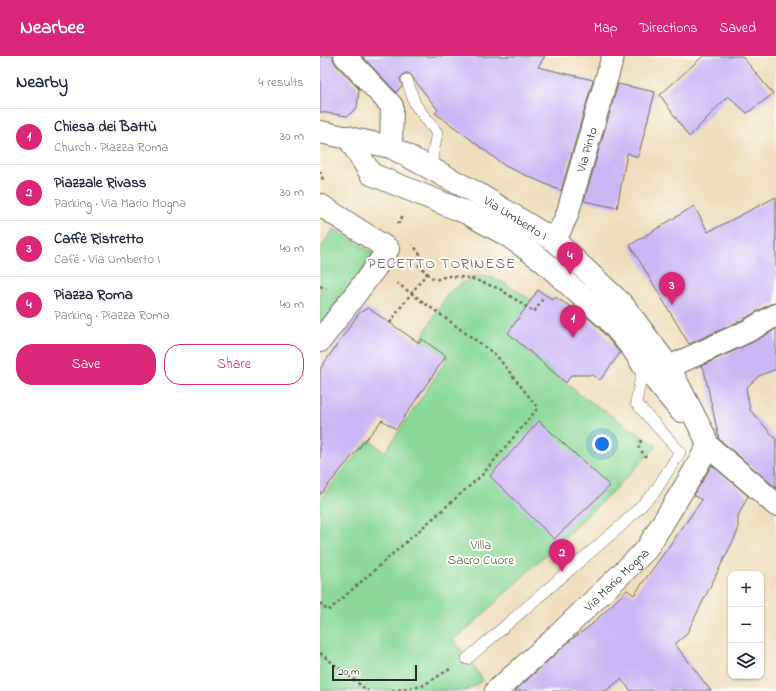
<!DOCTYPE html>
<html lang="en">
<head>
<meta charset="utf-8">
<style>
	body { margin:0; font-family:"Indie Flower",sans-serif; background:#f2f2f3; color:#1f2937 }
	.controls { position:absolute; right:12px; bottom:12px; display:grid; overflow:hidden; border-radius:8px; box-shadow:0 1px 3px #0004 }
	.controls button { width:36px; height:36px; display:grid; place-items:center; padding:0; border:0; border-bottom:1px solid #e0e1e3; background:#fff; color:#1f2937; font:20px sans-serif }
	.scale { position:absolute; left:12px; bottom:10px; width:85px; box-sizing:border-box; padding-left:4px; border:2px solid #2b2b2b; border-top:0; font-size:11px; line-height:14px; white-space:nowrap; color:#2b2b2b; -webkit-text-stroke:3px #fdfcf7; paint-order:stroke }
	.you { position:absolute; left:282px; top:388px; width:14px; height:14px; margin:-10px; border:3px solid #fff; border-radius:50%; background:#1a73e8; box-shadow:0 0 0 6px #1a73e833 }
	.badge { display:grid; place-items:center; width:26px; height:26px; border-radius:50%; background:#db2777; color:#fff; font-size:13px; font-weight:700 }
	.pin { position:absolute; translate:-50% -33px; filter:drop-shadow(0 1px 2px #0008) }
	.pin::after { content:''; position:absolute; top:21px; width:14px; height:12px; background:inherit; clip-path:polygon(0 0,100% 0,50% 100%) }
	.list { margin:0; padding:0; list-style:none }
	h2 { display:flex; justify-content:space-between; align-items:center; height:52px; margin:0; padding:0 16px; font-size:17px }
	h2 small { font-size:13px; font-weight:400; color:#747a83 }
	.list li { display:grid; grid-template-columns:26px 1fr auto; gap:12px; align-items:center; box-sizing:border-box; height:56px; padding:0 16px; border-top:1px solid #e0e1e3 }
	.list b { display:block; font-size:15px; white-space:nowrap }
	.list p { margin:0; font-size:13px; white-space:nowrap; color:#747a83 }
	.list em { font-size:13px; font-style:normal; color:#747a83 }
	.actions { display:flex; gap:8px; padding:12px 16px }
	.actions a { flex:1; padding:9px 0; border:1px solid #db2777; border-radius:16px; text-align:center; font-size:14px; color:#db2777 }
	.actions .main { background:#db2777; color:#fff }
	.icon { flex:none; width:22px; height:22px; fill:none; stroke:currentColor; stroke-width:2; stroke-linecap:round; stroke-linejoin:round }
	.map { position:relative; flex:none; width:456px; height:635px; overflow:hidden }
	header { display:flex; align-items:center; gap:24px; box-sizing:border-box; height:56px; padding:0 20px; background:#db2777; color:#fff }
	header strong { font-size:19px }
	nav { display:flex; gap:22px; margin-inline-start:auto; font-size:14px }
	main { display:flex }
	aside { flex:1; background:#fff }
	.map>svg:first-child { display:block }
</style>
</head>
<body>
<header>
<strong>Nearbee</strong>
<nav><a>Map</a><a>Directions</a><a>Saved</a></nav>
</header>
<main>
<aside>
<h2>Nearby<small>4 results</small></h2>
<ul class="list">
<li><span class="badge">1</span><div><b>Chiesa dei Battù</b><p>Church · Piazza Roma</p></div><em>30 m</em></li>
<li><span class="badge">2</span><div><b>Piazzale Rivass</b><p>Parking · Via Mario Mogna</p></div><em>30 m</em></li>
<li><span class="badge">3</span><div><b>Caffè Ristretto</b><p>Café · Via Umberto I</p></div><em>40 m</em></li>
<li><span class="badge">4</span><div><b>Piazza Roma</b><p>Parking · Piazza Roma</p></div><em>40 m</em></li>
</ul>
<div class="actions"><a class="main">Save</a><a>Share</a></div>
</aside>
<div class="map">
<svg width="456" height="635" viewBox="0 0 456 635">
	<rect width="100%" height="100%" fill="#fdfcf7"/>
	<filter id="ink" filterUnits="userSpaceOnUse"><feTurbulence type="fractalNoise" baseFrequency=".025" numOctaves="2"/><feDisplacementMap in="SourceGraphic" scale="8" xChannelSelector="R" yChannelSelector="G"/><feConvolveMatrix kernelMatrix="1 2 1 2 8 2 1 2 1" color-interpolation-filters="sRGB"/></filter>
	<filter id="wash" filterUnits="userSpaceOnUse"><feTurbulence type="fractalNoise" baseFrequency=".012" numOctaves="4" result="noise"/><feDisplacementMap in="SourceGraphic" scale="16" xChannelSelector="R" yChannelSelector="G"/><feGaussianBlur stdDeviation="0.9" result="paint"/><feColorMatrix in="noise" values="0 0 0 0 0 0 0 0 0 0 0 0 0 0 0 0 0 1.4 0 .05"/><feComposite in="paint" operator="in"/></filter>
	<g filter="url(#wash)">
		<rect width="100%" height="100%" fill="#eddebc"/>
		<path fill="#89d898" stroke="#5a8262" d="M14,173L54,198L0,275V193Z
			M155,220L169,221L183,226L211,244L218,234L233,244L204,291L259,338L337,390L294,434L143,577L133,583L163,624L146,635H0V443L49,384L65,396L128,302L102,283L106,274L127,239L136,231Z"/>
		<g id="blocks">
			<path fill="#cbb6f5" d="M0,0H13V3L16,9L39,33L37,52L27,60L0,56Z
				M42,0H225L218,11L273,24L241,135L185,110L137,73L115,57L118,54L95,25L91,19L88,17H85L82,20L80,23L82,30L76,36Z
				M383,0H422L453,38L427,57L408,40L369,81L340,39Z
				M298,28L335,36L318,101L307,97L297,152L264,145Z
				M456,141V247L450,248L422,264L369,288L310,189L374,150L388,176Z
				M218,234L233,244L235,241L267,261L279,272L300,297L280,324L272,319H251L246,327L188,277Z
				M48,252L99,287L102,283L126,300L76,373L62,364L0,439V313L39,257Z
				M456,273V313L439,320L426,332L430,354L456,383V432L399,383L384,314L381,310L433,286Z
				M219,365L290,430L234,483L170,420Z
				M392,409L428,440L418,460V475L366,579L355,588L391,635H311L301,623L286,635H195L252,583L270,570L307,534L314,539L382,444L374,439Z"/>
		</g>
	</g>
	<g filter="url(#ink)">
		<use href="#blocks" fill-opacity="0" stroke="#6f6a5e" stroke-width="1"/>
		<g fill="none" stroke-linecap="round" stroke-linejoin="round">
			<g stroke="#6f6a5e" stroke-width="12">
				<path id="lane" d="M87,24L95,48L117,77L110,112
					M147,603L303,468L334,437L360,396L316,347L323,309"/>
			</g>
			<g stroke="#6f6a5e" stroke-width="24">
				<g id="street">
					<path d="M25,0L72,50L71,91"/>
					<path id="s1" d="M0,76L71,91L158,138L235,185L303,249L349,311L384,379L388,390L434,429L456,449"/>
					<path d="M28,81L51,118L147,157L190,181L222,204L258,237L288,263L313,293L323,309L361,355"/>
					<path d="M0,149L68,193L56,211L0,285"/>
					<path id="s2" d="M235,185L247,159L293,0"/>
					<path d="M349,311L428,275L456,259"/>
					<path id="s3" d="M176,635L232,585L326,494L369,424L388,390"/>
				</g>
			</g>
			<path stroke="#6f6a5e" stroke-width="2.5" stroke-dasharray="3 3" stroke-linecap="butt" d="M0,115L3,124
				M78,168L83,159
				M107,217L115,224L127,220L150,222L180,233L214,256L224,241
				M0,230L6,233
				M70,267L80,252L107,217L99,210L100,198L93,189
				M321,384L319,392L326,401
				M0,547L8,555L162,419L218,352L176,299L77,227
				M0,597L48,635
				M72,635L102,630L130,613"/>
			<use href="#lane" stroke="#fff" stroke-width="11"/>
			<use href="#street" stroke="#fff" stroke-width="22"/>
		</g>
	</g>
	<g text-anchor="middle" stroke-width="4" stroke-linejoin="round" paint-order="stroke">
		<g font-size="13" fill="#2b2b2b" stroke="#fdfcf7">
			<text dy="5" stroke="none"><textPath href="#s2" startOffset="97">Via Pinto</textPath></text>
			<text dy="5" stroke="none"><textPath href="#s1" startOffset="216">Via Umberto I</textPath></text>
			<text dy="5" stroke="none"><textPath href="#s3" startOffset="164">Via Mario Mogna</textPath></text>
		</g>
		<g font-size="13" fill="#475f4c" stroke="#fdfcf7">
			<text x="161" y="493">Villa<tspan x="161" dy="15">Sacro Cuore</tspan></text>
		</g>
		<g font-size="15" letter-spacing="1" fill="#635c72" stroke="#fdfcf7">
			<text x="122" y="212">PECETTO TORINESE</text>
		</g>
	</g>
</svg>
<div class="controls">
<button>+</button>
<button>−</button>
<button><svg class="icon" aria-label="layers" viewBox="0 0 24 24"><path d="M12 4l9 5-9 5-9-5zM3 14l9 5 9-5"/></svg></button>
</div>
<div class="scale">20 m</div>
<div class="you"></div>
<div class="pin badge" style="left:253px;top:282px">1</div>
<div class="pin badge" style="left:242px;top:516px">2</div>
<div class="pin badge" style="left:352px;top:249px">3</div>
<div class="pin badge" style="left:250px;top:219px">4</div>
</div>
</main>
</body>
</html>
